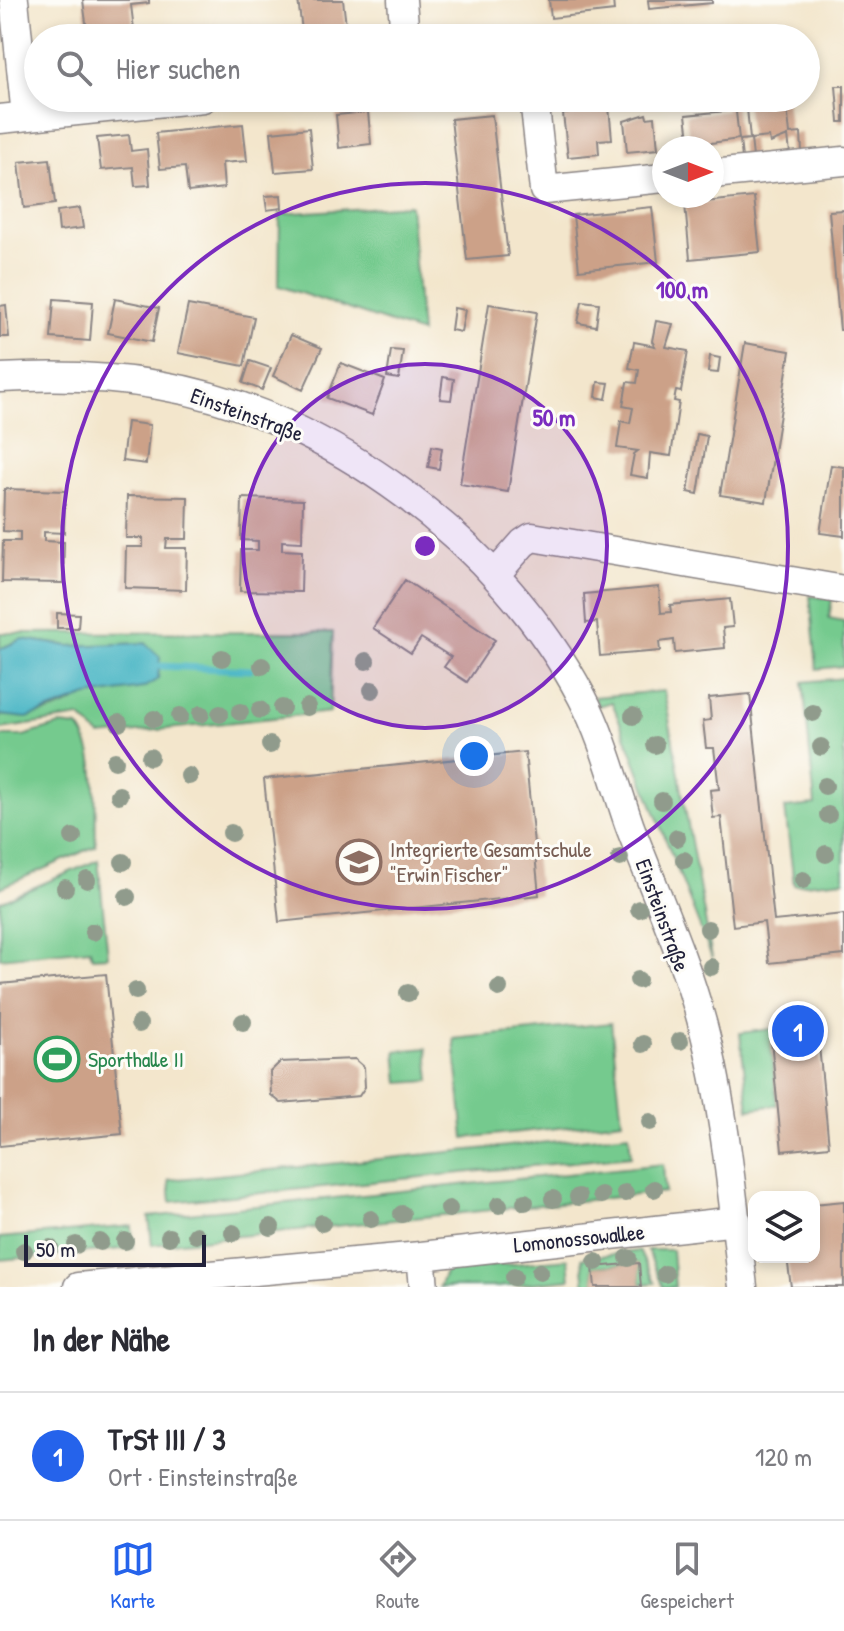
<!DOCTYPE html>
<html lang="de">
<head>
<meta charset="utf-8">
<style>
	body { margin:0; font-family:"Patrick Hand",sans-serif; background:#f7f7f7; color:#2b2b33 }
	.controls { position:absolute; right:24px; bottom:24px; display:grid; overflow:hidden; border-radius:16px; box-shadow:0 4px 12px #0003 }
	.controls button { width:72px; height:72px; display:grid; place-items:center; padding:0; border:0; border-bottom:2px solid #e1e1e2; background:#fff; color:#2b2b33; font:40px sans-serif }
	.compass { position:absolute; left:652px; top:136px; width:72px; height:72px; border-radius:50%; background:#fff; box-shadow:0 4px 12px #0003; rotate:90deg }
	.scale { position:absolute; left:24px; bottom:20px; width:182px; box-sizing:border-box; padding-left:8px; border:4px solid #22223b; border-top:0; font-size:22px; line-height:28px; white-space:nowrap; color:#22223b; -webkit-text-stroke:6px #fdfcf7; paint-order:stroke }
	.you { position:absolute; left:474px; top:756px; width:28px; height:28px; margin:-20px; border:6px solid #fff; border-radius:50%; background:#1a73e8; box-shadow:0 0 0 12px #1a73e833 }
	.badge { display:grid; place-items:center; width:52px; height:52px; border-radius:50%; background:#2563eb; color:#fff; font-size:26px; font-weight:700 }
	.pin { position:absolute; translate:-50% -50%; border:4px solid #fff; box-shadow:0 2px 8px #0006 }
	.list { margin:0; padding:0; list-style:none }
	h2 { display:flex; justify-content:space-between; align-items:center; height:104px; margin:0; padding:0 32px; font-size:34px }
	h2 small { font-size:26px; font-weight:400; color:#7c7c81 }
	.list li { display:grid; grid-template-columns:52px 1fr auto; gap:24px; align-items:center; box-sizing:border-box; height:128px; padding:0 32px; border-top:2px solid #e1e1e2 }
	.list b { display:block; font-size:30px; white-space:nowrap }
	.list p { margin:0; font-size:26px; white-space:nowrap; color:#7c7c81 }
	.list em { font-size:26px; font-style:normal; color:#7c7c81 }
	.icon { flex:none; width:44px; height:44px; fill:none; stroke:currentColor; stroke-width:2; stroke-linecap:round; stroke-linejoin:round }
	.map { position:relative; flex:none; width:844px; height:1287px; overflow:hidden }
	.search { position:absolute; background:#fff; box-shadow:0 4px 12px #0003; left:24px; right:24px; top:24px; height:88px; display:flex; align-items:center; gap:20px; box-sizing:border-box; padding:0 28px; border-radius:44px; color:#7c7c81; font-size:30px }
	.sheet { height:232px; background:#fff }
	nav { display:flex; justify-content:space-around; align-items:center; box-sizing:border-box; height:112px; border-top:2px solid #e1e1e2; background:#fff; font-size:22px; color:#7c7c81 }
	nav a { display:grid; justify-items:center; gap:4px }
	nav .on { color:#2563eb }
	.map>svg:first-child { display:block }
</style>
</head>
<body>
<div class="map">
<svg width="844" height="1287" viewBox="0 0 844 1287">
	<rect width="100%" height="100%" fill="#fdfcf7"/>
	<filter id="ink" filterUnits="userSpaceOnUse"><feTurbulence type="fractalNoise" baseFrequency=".0125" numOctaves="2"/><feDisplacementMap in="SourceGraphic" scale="16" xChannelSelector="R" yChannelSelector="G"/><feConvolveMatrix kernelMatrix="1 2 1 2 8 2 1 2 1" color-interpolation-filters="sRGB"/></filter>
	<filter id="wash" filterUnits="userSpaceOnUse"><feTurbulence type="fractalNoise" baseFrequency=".006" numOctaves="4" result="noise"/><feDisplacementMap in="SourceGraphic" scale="32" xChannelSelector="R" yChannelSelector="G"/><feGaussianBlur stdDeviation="1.8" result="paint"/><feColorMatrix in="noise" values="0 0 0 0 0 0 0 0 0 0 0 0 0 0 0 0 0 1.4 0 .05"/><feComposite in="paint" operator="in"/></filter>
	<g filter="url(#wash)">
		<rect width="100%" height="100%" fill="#f3e6cc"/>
		<path fill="#75ca8e" stroke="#4c7664" stroke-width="2" d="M410,205L421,333L279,286L280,214Z
			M810,596L832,599L829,618L844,621V666L817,669Z
			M333,632L330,712L100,736L80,717L0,729V715C66,723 101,684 145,643L69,646L22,639L0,649V633Z
			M844,678V880L794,885L785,808L815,805L803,682Z
			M664,691L712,958L612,702L598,706L594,697Z
			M60,725L78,727C101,754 94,812 96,846L0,888V736H23Z
			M98,860L108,956L92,957L90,949L0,958V902Z
			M611,1023L622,1121L464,1138L454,1039Z
			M779,1028L781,1039L771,1041L777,1105L749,1109L740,1033Z
			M427,1048L430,1081L399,1083L396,1051Z
			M629,1134L631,1156L171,1202L169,1180Z
			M663,1164L665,1192L152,1245L149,1217Z
			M132,1226L133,1248L0,1260V1238Z
			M647,1250H672L675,1287H663Z
			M639,1251L655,1283L641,1284L638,1263L593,1267L595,1287H585L582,1258Z
			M568,1259L570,1279L497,1287H439L446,1270Z"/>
		<path fill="#49b6c5" stroke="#366c80" stroke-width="2" d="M22,639L69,646L145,643L160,657L158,679L143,688L88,696L27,718L0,715V649Z"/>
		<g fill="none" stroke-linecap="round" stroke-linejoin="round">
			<path stroke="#49b6c5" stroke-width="7" d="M159,666L250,670"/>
		</g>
		<g id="blocks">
			<path fill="#cca188" d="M83,0H149V3L131,5L135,38H88Z
				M298,0H343L347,34L303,38Z
				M549,0H613L614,11L551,18Z
				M648,0H712V3L649,9Z
				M836,86H844V122H839Z
				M746,98H786L790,134L801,133L802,152L790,153L788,136L770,143L769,137L751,139L753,157L742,158L740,140L750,139Z
				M735,103L739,139L690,146L686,115L726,111L725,104Z
				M609,107L612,139L598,140L599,154L568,157L563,114Z
				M368,112L371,144L339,148L336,115Z
				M646,114L647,118L655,117L658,149L627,152L624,121Z
				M492,115L508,256L467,260L451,119Z
				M243,124L247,161L222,163L224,188L188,192L185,167L160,169L156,133Z
				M309,128L313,169L275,172L271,132Z
				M129,135L131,151L147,149L150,185L135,186L133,167L101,170L97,138Z
				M50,159L55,204L24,208L19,162Z
				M281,195L282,208L267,210L265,196Z
				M754,197L760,252L690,259L685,204Z
				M652,207L658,262L579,270L573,215Z
				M80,208L83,228L59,231L57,211Z
				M844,210V330H840L829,211Z
				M54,299L93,302L90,341L51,338Z
				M115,299L159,308L152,342L108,333Z
				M582,301L599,303L596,326L578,323Z
				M489,304L537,312L508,492L460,484Z
				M6,305L9,337H0V306Z
				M188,305L254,317L244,366L178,353Z
				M454,308L465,310L461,332L451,330Z
				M656,321L673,324L666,347L688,351L681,392L676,391L674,401L679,402L671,456L650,453L648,478L630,475L634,454L638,451L617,448L621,421L630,423L633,408L623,406L627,382L637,383L639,370L629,368L634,342L655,346L652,341Z
				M291,335L322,348L303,390L273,376Z
				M745,343L790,351L766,502L720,495Z
				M391,350L403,351L399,379L387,377Z
				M710,356L720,358L718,373L708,372Z
				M250,361L271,368L262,390L243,383Z
				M341,363L385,380L372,415L327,398Z
				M443,377L454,379L451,400L440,399Z
				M598,382L609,383L606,399L596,397Z
				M127,422L150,425L146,464L122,461Z
				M697,434L707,436L698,494L688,492Z
				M432,446L442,448L439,469L428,467Z
				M831,465L844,467V536L820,533Z
				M4,489L65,491L64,533L44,532V541L64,542L63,583L2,582L3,541H20V532L3,531Z
				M127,496L188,497L187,539H167L166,548H187L186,590L125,588L126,547H143V538H126Z
				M242,498L303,500L302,542L282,541V550L302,551L301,592L240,591L241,550H258V541L241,540Z
				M405,580L495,640L467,682L444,667L451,657L421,638L411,653L373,628Z
				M659,587L661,613L671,612L670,605L730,599L733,627L723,628L725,648L675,653L674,640L659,642L660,651L600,656L597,622L586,623L584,594Z
				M57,613L79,614L78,628H57Z
				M750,694L774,921L844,914V955L769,963L764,922L733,926L721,817L713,818L710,790L719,789L714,748H706L703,721L711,720L709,698Z
				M525,752L539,895L279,922L264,779Z
				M106,974L122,1134L0,1146V984Z
				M818,1036L829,1146L782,1151L771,1040Z
				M355,1059L364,1067L365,1087L359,1096L281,1103L271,1095L270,1072L280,1062Z
				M844,1201V1287H791L787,1257H814V1204Z
				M639,1263L641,1287H595L593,1267Z"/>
		</g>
	</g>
	<g filter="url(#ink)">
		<use href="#blocks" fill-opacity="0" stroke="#8a8484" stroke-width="2"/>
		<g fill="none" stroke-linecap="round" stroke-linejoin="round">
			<g stroke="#8a8484" stroke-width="31">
				<path id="minor" d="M14,0L26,116
					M402,0L405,38
					M534,98L544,190L664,178
					M0,119L203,98
					M712,174L844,161
					M0,378C52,375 107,376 158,385C329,413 502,544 582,697C603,737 615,784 630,827C655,892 685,958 703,1026C725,1111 733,1200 743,1287
					M495,575L523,543L532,537L844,590
					M421,1256L424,1287
					M78,1287L421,1256L737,1221"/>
			</g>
			<use href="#minor" stroke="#fff" stroke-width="28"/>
		</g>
		<g fill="#909b8c">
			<circle cx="222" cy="658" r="9"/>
			<circle cx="366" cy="661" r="9"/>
			<circle cx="262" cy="666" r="9"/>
			<circle cx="372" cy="690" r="9"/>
			<circle cx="307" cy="707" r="9"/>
			<circle cx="282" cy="708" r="9"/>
			<circle cx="260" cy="710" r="9"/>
			<circle cx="240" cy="712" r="9"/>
			<circle cx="813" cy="713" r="9"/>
			<circle cx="201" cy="714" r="9"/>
			<circle cx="220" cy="714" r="9"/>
			<circle cx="180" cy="716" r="9"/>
			<circle cx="633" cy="716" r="9"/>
			<circle cx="154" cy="719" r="9"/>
			<circle cx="119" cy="723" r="9"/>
			<circle cx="270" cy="745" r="9"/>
			<circle cx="655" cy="745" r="9"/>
			<circle cx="821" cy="747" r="9"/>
			<circle cx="150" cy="757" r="9"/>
			<circle cx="115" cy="761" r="9"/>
			<circle cx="189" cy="776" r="9"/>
			<circle cx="825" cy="786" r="9"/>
			<circle cx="119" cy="795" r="9"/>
			<circle cx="662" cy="801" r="9"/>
			<circle cx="828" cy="815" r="9"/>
			<circle cx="231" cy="833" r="9"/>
			<circle cx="73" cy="837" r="9"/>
			<circle cx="677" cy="838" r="9"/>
			<circle cx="826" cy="854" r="9"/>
			<circle cx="620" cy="858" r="9"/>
			<circle cx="684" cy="860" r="9"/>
			<circle cx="123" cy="862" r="9"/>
			<circle cx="87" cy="880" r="9"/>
			<circle cx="803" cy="880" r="9"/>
			<circle cx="65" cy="888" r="9"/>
			<circle cx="127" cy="897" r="9"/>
			<circle cx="639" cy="909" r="9"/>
			<circle cx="708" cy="929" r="9"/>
			<circle cx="93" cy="932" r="9"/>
			<circle cx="711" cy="967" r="9"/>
			<circle cx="638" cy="980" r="9"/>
			<circle cx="499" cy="988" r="9"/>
			<circle cx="136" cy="991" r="9"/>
			<circle cx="408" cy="993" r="9"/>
			<circle cx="243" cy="1022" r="9"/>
			<circle cx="139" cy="1024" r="9"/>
			<circle cx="680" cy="1041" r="9"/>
			<circle cx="643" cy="1044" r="9"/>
			<circle cx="650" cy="1122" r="9"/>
			<circle cx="654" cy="1189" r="9"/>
			<circle cx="625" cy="1193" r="9"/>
			<circle cx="601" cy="1195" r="9"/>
			<circle cx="578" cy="1197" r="9"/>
			<circle cx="553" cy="1199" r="9"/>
			<circle cx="525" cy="1202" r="9"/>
			<circle cx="499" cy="1205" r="9"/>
			<circle cx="449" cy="1209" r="9"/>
			<circle cx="402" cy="1214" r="9"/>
			<circle cx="371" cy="1219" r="9"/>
			<circle cx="322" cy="1223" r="9"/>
			<circle cx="271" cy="1227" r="9"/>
			<circle cx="233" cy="1233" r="9"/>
			<circle cx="196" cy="1235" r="9"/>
			<circle cx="169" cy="1237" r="9"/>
			<circle cx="125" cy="1241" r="9"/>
			<circle cx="100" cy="1242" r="9"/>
			<circle cx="76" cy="1245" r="9"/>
			<circle cx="50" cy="1248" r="9"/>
			<circle cx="24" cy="1251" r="9"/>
			<circle cx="628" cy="1258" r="9"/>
			<circle cx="596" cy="1262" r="9"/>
			<circle cx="540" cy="1272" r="9"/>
			<circle cx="665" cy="1274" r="9"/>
			<circle cx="514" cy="1277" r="9"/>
		</g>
	</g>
	<circle cx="425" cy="546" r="182" fill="#7b2cbf" fill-opacity=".12"/>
	<g fill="none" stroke="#7b2cbf" stroke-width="4">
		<circle cx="425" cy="546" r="182"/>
		<circle cx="425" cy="546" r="363"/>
	</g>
	<defs>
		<g id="school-ring" transform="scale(2.3)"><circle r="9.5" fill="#fdfcf7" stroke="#8d6e63" stroke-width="1.5"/><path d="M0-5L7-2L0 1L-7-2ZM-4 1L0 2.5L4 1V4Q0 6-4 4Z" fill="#8d6e63"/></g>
		<g id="stadium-ring" transform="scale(2.3)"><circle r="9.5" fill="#fdfcf7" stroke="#2e9e5b" stroke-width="1.5"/><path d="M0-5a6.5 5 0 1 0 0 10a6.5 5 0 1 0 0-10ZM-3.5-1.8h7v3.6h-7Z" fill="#2e9e5b"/></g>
	</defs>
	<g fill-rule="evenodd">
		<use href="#school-ring" x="359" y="862"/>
		<use href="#stadium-ring" x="57" y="1059"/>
	</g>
	<g text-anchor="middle" stroke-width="6" stroke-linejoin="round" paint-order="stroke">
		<g font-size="22" fill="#22223b" stroke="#fdfcf7">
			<text transform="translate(247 414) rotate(20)" y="8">Einsteinstraße</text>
			<text transform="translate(663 915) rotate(70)" y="8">Einsteinstraße</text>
			<text transform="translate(579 1238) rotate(-6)" y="8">Lomonossowallee</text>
		</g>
		<g font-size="22" fill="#785e54" stroke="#fdfcf7" text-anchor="start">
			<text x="390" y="857">Integrierte Gesamtschule<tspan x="390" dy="25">"Erwin Fischer"</tspan></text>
		</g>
		<g font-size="22" fill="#27864d" stroke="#fdfcf7" text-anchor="start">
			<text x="88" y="1067">Sporthalle II</text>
		</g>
	</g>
	<circle cx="425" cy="546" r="12" fill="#7b2cbf" stroke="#fdfcf7" stroke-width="4"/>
	<g font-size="24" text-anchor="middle" font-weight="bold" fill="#7b2cbf" stroke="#fdfcf7" stroke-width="6" stroke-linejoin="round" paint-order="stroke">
		<text x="682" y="298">100 m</text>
		<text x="554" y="426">50 m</text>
	</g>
</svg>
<div class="controls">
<button><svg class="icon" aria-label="layers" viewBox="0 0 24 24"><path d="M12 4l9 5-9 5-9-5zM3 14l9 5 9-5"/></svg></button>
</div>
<svg class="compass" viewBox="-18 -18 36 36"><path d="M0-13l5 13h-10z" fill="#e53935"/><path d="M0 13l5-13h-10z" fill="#7c7c81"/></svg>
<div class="scale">50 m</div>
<div class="you"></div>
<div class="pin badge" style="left:798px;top:1031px">1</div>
<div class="search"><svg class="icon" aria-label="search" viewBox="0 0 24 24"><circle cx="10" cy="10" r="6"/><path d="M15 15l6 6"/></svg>Hier suchen</div>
</div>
<section class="sheet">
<h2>In der Nähe<small></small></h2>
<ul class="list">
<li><span class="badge">1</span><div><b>TrSt III / 3</b><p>Ort · Einsteinstraße</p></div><em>120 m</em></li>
</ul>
</section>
<nav>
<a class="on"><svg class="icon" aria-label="map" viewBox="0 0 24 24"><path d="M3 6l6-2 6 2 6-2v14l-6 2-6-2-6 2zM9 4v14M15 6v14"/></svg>Karte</a>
<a><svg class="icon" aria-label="directions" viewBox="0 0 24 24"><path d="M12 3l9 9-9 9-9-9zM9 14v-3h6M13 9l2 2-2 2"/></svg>Route</a>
<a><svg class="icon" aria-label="saved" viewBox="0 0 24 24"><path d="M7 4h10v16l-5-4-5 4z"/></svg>Gespeichert</a>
</nav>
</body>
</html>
